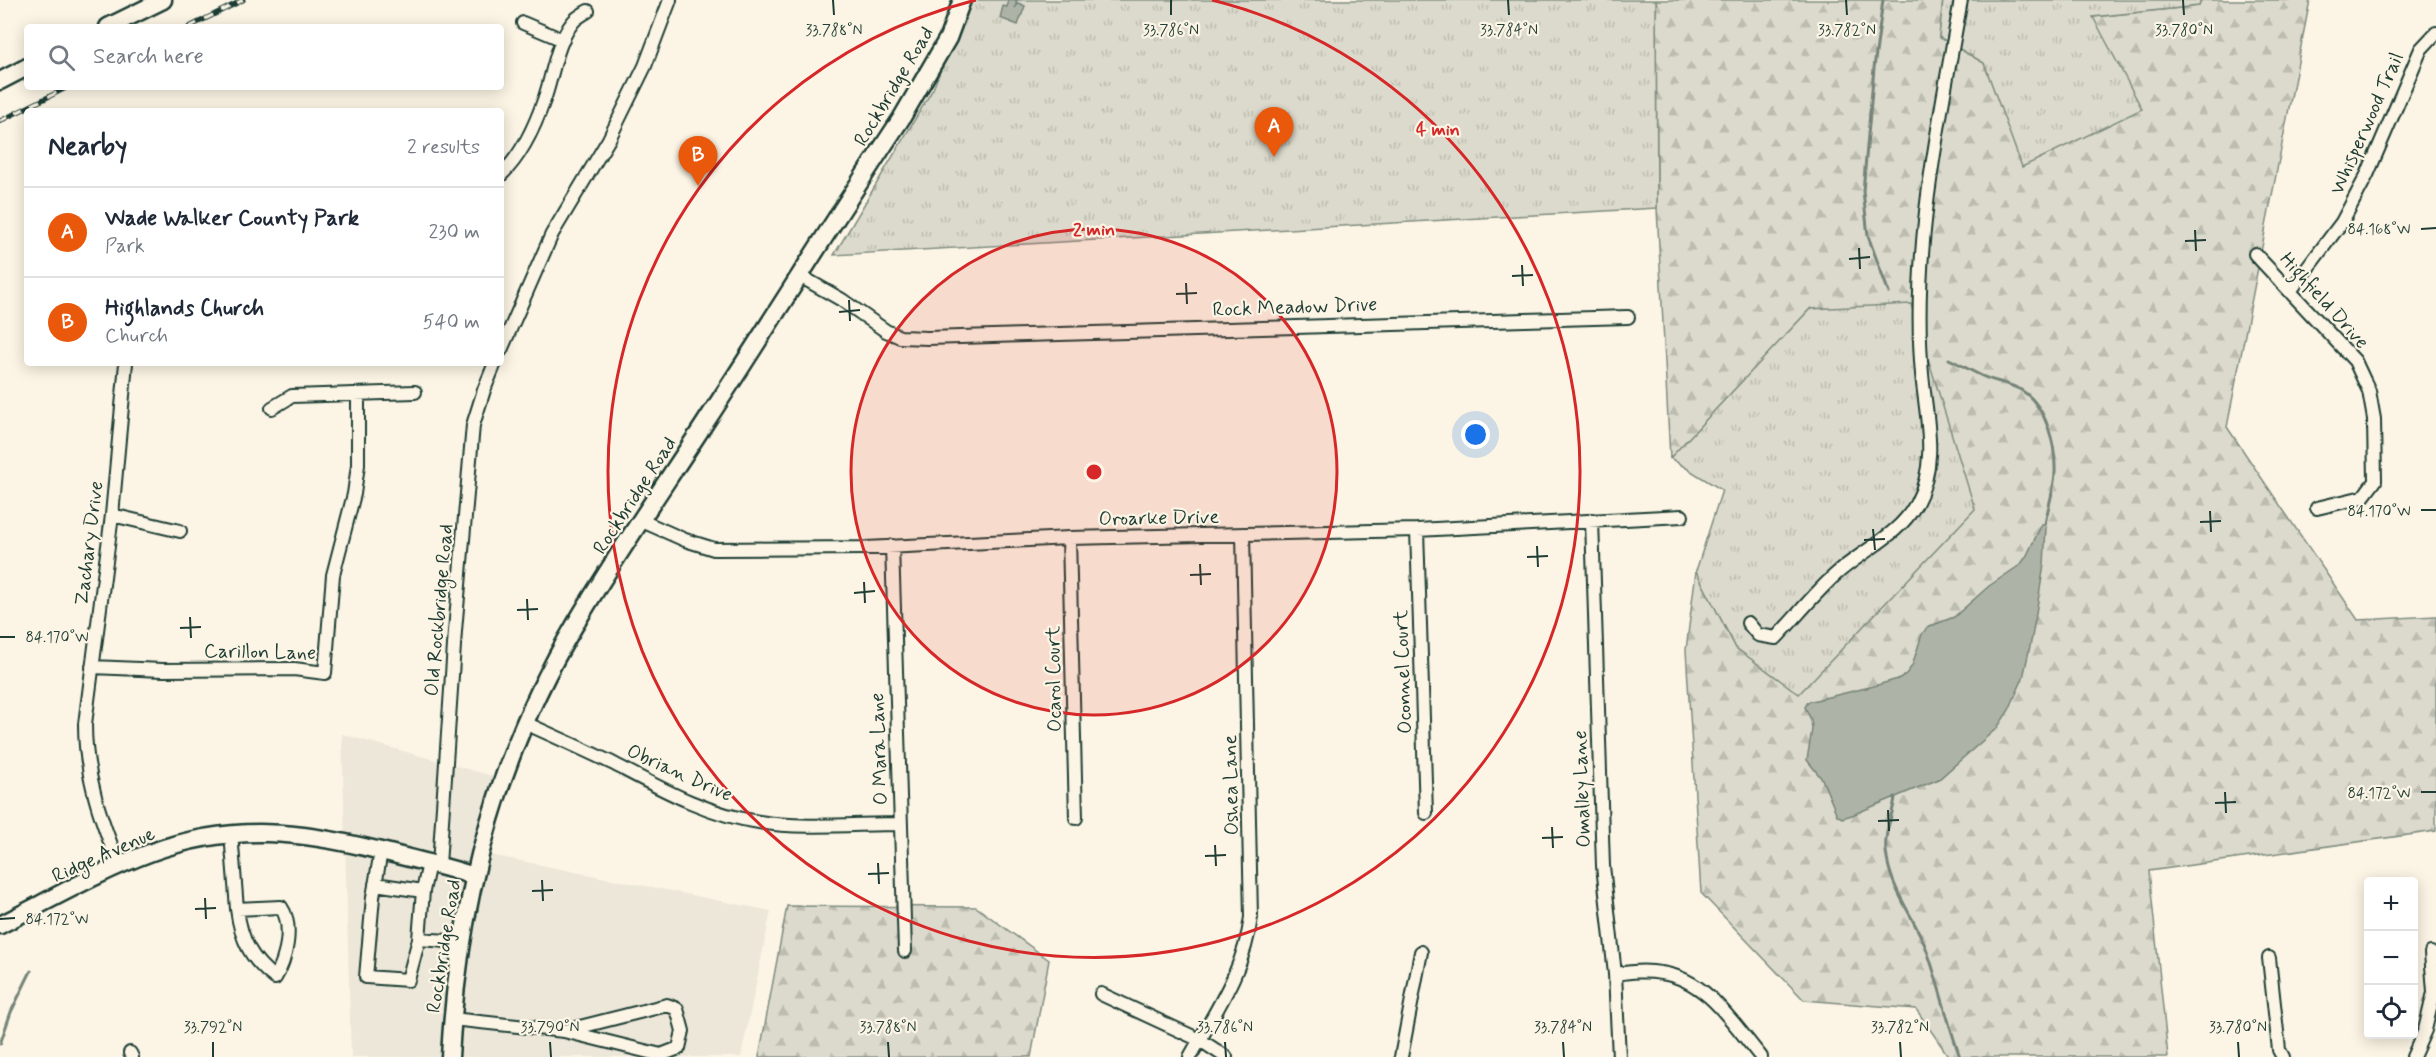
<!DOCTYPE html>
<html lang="en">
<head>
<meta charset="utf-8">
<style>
	body { margin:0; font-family:Mynerve,sans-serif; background:#f6f6f7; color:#1f2937 }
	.controls { position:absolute; right:18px; bottom:18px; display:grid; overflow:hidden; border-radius:6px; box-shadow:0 3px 15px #0003 }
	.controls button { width:54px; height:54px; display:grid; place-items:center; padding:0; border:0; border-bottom:2px solid #e0e1e3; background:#fff; color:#1f2937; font:30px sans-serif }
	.you { position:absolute; left:1476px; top:435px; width:21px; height:21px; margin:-15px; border:4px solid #fff; border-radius:50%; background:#1a73e8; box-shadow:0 0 0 9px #1a73e833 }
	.badge { display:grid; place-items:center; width:39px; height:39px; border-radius:50%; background:#ea580c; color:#fff; font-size:20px; font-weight:700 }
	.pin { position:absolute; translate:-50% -50px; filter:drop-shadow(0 2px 3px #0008) }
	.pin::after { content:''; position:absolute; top:32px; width:21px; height:18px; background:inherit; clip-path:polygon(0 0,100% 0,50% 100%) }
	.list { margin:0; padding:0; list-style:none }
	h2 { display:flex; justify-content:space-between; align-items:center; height:78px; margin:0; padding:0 24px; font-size:26px }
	h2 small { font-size:20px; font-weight:400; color:#747a83 }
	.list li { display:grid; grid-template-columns:39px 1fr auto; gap:18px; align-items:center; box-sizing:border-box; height:90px; padding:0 24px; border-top:2px solid #e0e1e3 }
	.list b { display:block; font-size:22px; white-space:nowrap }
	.list p { margin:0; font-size:20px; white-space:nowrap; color:#747a83 }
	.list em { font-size:20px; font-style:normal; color:#747a83 }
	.icon { flex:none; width:33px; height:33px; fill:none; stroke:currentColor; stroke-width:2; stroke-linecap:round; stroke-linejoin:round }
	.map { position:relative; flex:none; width:2436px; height:1057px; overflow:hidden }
	.search { position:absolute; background:#fff; box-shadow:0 3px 15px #0003; left:24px; top:24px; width:480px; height:66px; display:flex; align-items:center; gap:15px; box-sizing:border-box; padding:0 21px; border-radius:6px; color:#747a83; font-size:22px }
	.panel { position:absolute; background:#fff; box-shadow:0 3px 15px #0003; left:24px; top:108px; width:480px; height:258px; border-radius:6px }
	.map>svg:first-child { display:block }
</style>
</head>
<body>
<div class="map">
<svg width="2436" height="1057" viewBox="0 0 2436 1057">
	<defs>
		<pattern id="forest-firs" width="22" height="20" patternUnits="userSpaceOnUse" patternTransform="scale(1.5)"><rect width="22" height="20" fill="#dcdacc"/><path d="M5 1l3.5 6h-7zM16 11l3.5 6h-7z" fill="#bcbcb0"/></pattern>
		<pattern id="park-tufts" width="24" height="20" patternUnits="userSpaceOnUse" patternTransform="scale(1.5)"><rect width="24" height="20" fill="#dcdacc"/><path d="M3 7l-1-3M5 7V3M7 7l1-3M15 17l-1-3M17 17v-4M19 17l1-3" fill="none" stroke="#bcbcb0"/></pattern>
	</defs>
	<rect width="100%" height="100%" fill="#fcf5e5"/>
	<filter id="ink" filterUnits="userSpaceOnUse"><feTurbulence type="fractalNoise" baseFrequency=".0167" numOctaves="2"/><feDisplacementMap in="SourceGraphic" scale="12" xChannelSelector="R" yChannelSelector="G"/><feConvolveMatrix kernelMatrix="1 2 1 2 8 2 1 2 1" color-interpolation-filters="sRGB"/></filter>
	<g filter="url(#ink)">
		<path fill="#ece7d8" d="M342,734L503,779L476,852L771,911L741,1057H351Z"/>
		<path fill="url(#forest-firs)" stroke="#7e8c80" stroke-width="1.5" d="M1656,0H1943L1939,37L1984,63L2023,166L2092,17L2199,6L2201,0H2310L2227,427L2358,620L2436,616V831L2149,871L2168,1057H1949L1916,1009L1804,1000L1701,893L1686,650L1696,571L1736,648L1810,309L1670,458L1657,208Z
			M787,906L976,907L1049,960L1031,1057H759Z"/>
		<path fill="url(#park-tufts)" stroke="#7e8c80" stroke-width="1.5" d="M969,0H1656L1657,208L834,255L933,89Z
			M1943,0H2201L2199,6L2093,17L2142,109L2022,167L1984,63L1939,37Z
			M1911,304L1975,509L1799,694L1736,648L1696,571L1722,490L1670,458L1810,309Z"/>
		<path fill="#aeb3a7" stroke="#758479" stroke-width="1.5" d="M1009,0H1017L1015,8L1018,3L1025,6L1018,25L1000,18L1003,6L1007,7Z
			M2042,524H2045L2046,527L2044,565L2032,637L2023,678L2009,710L1997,728L1939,779L1852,815L1842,818L1837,815L1822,779L1807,760L1812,729L1811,720L1805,707L1808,702L1874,686L1898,679L1906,674L1912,666L1922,634L1928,627L1954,617L1989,586L2020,565L2026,557Z"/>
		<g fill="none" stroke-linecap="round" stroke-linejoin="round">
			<path stroke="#758479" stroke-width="3" d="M1883,0L1874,68L1863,191L1868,236L1889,293
				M1949,359C1960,364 1971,371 1982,376C1995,382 2009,383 2021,390C2047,406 2056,446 2055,473C2054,490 2048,507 2045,524
				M1895,797C1893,816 1884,831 1886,851C1889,887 1913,915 1926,948C1939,984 1947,1021 1960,1057
				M0,1044L11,1012L31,971"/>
			<g stroke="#1f3d34" stroke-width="16">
				<path id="street" d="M523,23L563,40
					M501,175C521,156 535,126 544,100C553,75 556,43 573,22C576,18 583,14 588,11
					M2255,254L2355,361L2369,391L2374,419L2375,481L2363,497L2317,508
					M800,276L842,300L886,331L900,337L928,338L1628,317
					M2291,290L2342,222L2367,175L2421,49L2436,33
					M501,350L552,234L609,139L645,66L670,0
					M272,408L292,396L415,392
					M112,515L180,531
					M1592,520L1603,866L1615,974L1619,1057
					M642,521L685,540L714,549L866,548L1069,538L1417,530L1682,516
					M1417,530L1426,813
					M1069,538L1076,818
					M892,546L905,951
					M1748,623L1758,635L1776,638C1796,617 1814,594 1835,575C1862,550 1898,537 1916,504C1939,462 1926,418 1922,374C1911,249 1939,123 1961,0
					M92,667L163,670L294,669L325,673L333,575L354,494L358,465V394
					M525,723C554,736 583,749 612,763C658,787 707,815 759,822C802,829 856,824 900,824
					M231,833L237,909
					M381,851L373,897L366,977L408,980L419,939L423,891
					M119,865C100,818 85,775 85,724L112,515L126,363
					M439,865L455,631L473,425L484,390L495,363
					M375,884L423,891L429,863
					M281,907C294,926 286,960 275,978C251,960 241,940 237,909Z
					M419,939L461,942
					M2269,958L2279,1050L2283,1057
					M1615,974C1630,972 1645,970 1661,973C1707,979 1734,1025 1761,1057
					M1101,994L1200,1040L1226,1057
					M452,1019L564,1031L661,1055L679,1048L683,1031L677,1009L667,1005L564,1031
					M130,1053L132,1057
					M1190,1057C1215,1012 1245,969 1251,917L1243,534
					M1401,1057L1421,952
					M2413,1057L2425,1030L2434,992L2431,953"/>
			</g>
			<g stroke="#1f3d34" stroke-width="21">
				<path id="secondary" d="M108,27L163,0
					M0,81L27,67
					M0,925C50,900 100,871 152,852C232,823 302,831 381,851C413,859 444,866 474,876
					M450,1057C458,904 497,755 576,623C616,555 662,489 705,423C771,322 834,220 901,119L948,38L962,0"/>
			</g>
			<use href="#street" stroke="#fcf5e5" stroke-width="12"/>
			<use href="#secondary" stroke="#fcf5e5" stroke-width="16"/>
			<g stroke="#1f3d34" stroke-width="5">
				<path id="rail" d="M189,27L243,0
					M0,121L68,87"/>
			</g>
			<use href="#rail" stroke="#fcf5e5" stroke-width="3" stroke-dasharray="9" stroke-linecap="butt"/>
		</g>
	</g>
	<path fill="none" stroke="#1f3d34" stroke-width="2" d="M833,0L834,15M1171,0V15M1508,0L1509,15M1846,0L1847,15M2183,0L2184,15M2421,229L2436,228M2195,230L2196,251M2185,241L2206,240M1859,248L1860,269M1849,259L1870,257M1522,265L1523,286M1512,276L1533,275M1186,283L1187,304M1176,294L1197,293M849,300L850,321M839,312L860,310M2421,510H2436M2210,511L2211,532M2200,522L2221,521M1873,529L1875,550M1864,540L1885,539M1537,546L1538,567M1527,557L1548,556M1200,564L1201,585M1190,575L1211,574M864,582L865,603M854,593L875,591M527,599L528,620M517,610L538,609M190,617L191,638M180,628L201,627M0,637H15M2225,792L2226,813M2421,792H2436M2215,803L2236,802M1888,810L1889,831M1878,821L1899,820M1552,827L1553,848M1542,838L1563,837M1215,845L1216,866M1205,856L1226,855M878,863L879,884M868,874L889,873M542,880L543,901M532,891L553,890M205,898L206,919M195,909L216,908M0,919L15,918M213,1042V1057M550,1042L551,1057M888,1042L889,1057M1225,1042L1226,1057M1563,1042L1564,1057M1900,1042L1901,1057M2238,1042L2239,1057"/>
	<circle cx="1094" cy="472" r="243" fill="#d62828" fill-opacity=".12"/>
	<g fill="none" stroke="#d62828" stroke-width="3">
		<circle cx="1094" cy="472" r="243"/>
		<path d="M1212 0A486 486 0 1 1 976 0"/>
	</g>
	<g text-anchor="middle" stroke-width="4.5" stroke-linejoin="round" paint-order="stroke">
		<g font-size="20" fill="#1f3d34" stroke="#fcf5e5">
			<text transform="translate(893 86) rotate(-59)" y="7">Rockbridge Road</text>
			<text transform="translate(2366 123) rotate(-66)" y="7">Whisperwood Trail</text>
			<text transform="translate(2325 300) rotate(48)" y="7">Highfield Drive</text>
			<text transform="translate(1295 306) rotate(-2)" y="7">Rock Meadow Drive</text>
			<text transform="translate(634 495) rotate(-57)" y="7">Rockbridge Road</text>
			<text transform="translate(1159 517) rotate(-1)" y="7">Oroarke Drive</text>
			<text transform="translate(88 543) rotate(-83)" y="7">Zachary Drive</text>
			<text transform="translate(438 610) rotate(-85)" y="7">Old Rockbridge Road</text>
			<text transform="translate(260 651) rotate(1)" y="7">Carillon Lane</text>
			<text transform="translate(1402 672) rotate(-92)" y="7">Oconnel Court</text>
			<text transform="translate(1053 679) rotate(-91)" y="7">Ocarol Court</text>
			<text transform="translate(878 749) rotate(-92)" y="7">O Mara Lane</text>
			<text transform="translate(680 772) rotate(24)" y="7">Obrian Drive</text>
			<text transform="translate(1230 785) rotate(-91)" y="7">Oshea Lane</text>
			<text transform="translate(1581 789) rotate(-92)" y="7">Omalley Lane</text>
			<text transform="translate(103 854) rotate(-24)" y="7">Ridge Avenue</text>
			<text transform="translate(443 946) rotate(-81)" y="7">Rockbridge Road</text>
		</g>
	</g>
	<g font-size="15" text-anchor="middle" fill="#1f3d34" stroke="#fcf5e5" stroke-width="4.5" stroke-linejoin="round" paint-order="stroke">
		<text x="834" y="35">33.788°N</text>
		<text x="1171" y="35">33.786°N</text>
		<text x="1509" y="35">33.784°N</text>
		<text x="1847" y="35">33.782°N</text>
		<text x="2184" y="35">33.780°N</text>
		<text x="2379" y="234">84.168°W</text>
		<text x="2379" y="516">84.170°W</text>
		<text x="57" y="642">84.170°W</text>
		<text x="2379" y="798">84.172°W</text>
		<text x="57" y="924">84.172°W</text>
		<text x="213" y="1032">33.792°N</text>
		<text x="550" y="1032">33.790°N</text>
		<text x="888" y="1032">33.788°N</text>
		<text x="1225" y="1032">33.786°N</text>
		<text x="1563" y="1032">33.784°N</text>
		<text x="1900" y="1032">33.782°N</text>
		<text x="2238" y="1032">33.780°N</text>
	</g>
	<circle cx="1094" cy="472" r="9" fill="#d62828" stroke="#fcf5e5" stroke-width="3"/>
	<g font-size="18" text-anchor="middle" font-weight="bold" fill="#d62828" stroke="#fcf5e5" stroke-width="4.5" stroke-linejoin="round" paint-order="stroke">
		<text x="1438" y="135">4 min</text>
		<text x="1094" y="235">2 min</text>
	</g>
</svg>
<div class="controls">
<button>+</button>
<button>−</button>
<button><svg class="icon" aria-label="locate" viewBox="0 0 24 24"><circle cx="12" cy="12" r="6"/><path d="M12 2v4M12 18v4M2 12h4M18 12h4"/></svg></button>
</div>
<div class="you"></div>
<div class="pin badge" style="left:1274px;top:157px">A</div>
<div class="pin badge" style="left:698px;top:186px">B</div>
<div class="search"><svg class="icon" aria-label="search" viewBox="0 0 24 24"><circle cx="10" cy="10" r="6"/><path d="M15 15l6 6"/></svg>Search here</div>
<section class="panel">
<h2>Nearby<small>2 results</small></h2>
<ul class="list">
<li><span class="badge">A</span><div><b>Wade Walker County Park</b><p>Park</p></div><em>230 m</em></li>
<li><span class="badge">B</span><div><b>Highlands Church</b><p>Church</p></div><em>540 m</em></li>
</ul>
</section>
</div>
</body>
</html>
